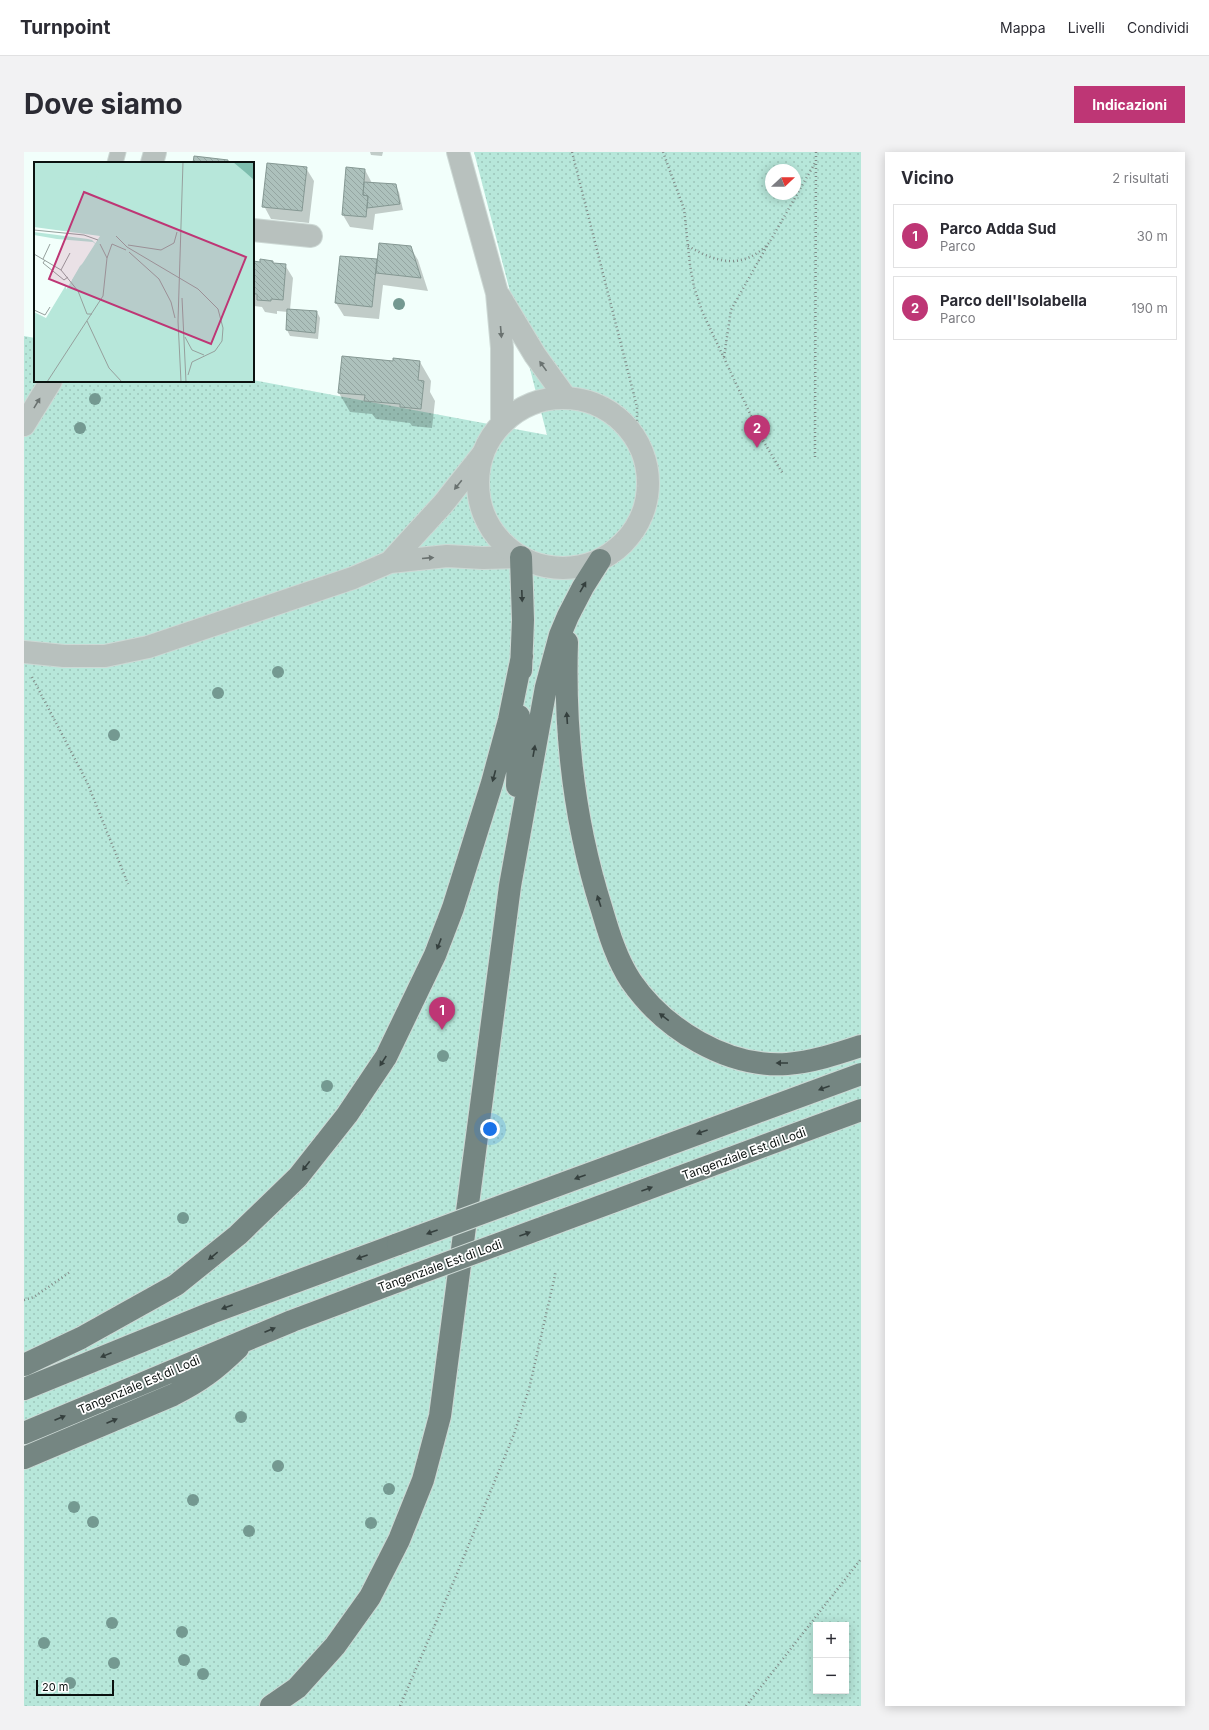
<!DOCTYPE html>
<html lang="it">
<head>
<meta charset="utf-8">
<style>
	body { margin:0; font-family:Inter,sans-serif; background:#f2f2f3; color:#2b2b33 }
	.controls { position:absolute; right:12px; bottom:12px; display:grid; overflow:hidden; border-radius:0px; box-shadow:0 2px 10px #0003 }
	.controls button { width:36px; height:36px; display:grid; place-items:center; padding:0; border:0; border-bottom:1px solid #e1e1e2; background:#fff; color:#2b2b33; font:20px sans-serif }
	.compass { position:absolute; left:741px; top:12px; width:36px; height:36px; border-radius:50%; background:#fff; box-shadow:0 2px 10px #0003; rotate:68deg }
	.scale { position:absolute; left:12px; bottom:10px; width:78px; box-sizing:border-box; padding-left:4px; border:2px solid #0b1210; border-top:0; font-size:11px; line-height:14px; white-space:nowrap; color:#0b1210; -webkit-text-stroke:3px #fff; paint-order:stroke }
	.you { position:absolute; left:466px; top:977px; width:14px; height:14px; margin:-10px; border:3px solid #fff; border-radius:50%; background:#1a73e8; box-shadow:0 0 0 6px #1a73e833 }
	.badge { display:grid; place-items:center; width:26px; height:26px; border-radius:50%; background:#be3675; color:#fff; font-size:13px; font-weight:700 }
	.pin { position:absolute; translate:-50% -33px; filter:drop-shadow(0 1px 2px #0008) }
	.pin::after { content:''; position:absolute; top:21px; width:14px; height:12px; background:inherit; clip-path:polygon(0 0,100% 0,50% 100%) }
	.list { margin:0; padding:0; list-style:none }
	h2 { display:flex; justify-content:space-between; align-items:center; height:52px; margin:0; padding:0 16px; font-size:17px }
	h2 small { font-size:13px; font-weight:400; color:#7c7c81 }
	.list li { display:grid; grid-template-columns:26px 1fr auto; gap:12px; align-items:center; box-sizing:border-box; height:64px; margin:0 8px 8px; padding:0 8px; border:1px solid #e1e1e2; border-radius:0px }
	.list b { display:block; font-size:15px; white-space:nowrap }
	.list p { margin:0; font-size:13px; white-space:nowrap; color:#7c7c81 }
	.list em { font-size:13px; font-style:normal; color:#7c7c81 }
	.map { position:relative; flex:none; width:837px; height:1554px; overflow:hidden; border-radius:0px }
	header { display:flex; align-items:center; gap:24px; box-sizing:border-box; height:56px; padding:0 20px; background:#fff; border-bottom:1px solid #e1e1e2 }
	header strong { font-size:19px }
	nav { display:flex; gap:22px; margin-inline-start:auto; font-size:14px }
	.intro { display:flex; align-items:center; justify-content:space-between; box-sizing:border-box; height:96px; padding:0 24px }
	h1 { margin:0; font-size:28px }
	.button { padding:10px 18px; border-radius:0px; background:#be3675; color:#fff; font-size:14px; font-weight:700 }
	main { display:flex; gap:24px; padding:0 24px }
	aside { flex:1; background:#fff; border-radius:0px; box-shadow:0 2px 10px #0003 }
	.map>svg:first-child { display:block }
</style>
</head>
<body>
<header>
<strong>Turnpoint</strong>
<nav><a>Mappa</a><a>Livelli</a><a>Condividi</a></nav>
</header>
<div class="intro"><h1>Dove siamo</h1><a class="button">Indicazioni</a></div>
<main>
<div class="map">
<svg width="837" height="1554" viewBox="0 0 837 1554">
	<defs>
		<pattern id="park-dots" width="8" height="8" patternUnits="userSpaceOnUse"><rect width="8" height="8" fill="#b7e7da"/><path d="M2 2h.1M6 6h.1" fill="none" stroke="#9cc5ba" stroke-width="1.8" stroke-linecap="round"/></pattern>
		<pattern id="building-back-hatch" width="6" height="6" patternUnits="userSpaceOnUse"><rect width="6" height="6" fill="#adc1bc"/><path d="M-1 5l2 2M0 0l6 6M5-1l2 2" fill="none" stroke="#94a5a1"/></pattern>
	</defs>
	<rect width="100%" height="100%" fill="#f2fffb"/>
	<path fill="url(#park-dots)" fill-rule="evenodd" d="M450,0H837V1554H0V184L11,186V229H229V228L523,283ZM747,18H771V42H747ZM792,1473H822V1539H792Z"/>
	<path fill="#0003" d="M346,0H359L358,4L347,3Z
		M282,16L290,29L285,71L247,67L240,54Z
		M341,18L348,31L371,33L375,40L379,58L351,62L349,78L326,75L319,63Z
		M386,95L394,108L404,139L359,133L355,167L320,164L312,151L317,105L354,109Z
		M229,110L261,113L269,126L266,158L293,160L296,166L294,187L266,184L263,178L264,160L253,159V162L241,160L238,155L229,154Z
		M370,210H396L407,229L406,240L411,249L408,276L388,274L386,271L352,267L348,262L326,260L315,241Z"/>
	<path fill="url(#building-back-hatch)" stroke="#859893" d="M170,4L204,8V11H169Z
		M243,11L283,15L278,59L238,55Z
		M322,15L341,17L339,43L344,44L342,65L318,63Z
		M340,30L372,32L376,52L343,56L344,44L339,43Z
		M355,91L387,94L397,126L352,121Z
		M316,104L353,107L348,155L311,151Z
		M236,107L249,109V111L262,112L259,148L247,147V149L233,148V142H229V109L236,110Z
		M263,157L293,159L291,181L262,178Z
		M318,204L369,209V206L396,209L394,228L400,229L397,257L376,255V252L340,249L341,243L314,241Z"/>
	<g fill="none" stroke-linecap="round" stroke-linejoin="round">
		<g stroke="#cdd9d5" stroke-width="17">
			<path id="service" d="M91,11L94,0"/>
		</g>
		<g stroke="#cdd9d5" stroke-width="24">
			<path id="minor" d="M128,11L131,0
				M229,78L287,84
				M0,273L27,229
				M366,410L419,352L458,303
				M0,500L40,504H81L124,495L329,426L366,410L423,404L459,406L497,405"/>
		</g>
		<g stroke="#cdd9d5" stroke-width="24">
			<path id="tertiary" d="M434,0L473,141L478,196V272
				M476,145L511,203L542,246
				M454 331a85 85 0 1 1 170 0a85 85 0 1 1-170 0Z"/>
		</g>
		<g stroke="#cdd9d5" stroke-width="24">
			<path id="trunk" d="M497,405L499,468L497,518
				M543,490C540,582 550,670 578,758C585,782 593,808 607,829C640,877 703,916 763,912C788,910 813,902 837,894
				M493,634L495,564
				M0,1213L57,1186L152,1133L214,1083L274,1025L323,963L362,905L411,803L429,756L468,631L485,568L498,504
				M0,1237L187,1161L374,1092
				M0,1281L268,1169L385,1125
				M0,1306L149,1243C177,1229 191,1218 214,1196
				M247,1554L273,1536L311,1494L346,1445L375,1388L399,1328L416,1264L486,734L522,535L536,483L544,464L559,435L576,408"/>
		</g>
		<path stroke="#808a87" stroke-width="2.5" stroke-dasharray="1 3" stroke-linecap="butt" d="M548,0L613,255V289
			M639,0L660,57L666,113L670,135L678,159L737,285L759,322
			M664,94C693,111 719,118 745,91L791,11
			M700,205L707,158L743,94
			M791,305L792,0
			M8,525L63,630L104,732
			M0,1148L10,1145L46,1120
			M376,1554L432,1424L490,1282L505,1237L532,1119
			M722,1554L837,1407"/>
		<use href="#service" stroke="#b8c1be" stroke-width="15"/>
		<use href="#minor" stroke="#b8c1be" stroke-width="22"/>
		<use href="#tertiary" stroke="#b8c1be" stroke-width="22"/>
		<use href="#trunk" stroke="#758682" stroke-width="22"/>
		<g stroke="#cdd9d5" stroke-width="24" stroke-linecap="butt">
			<path id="trunk-bridge" d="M374,1092L837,922
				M385,1125L837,958"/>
		</g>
		<use href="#trunk-bridge" stroke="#758682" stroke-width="22"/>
	</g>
	<g fill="#749991">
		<circle cx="375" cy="152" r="6"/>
		<circle cx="71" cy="247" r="6"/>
		<circle cx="56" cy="276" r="6"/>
		<circle cx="254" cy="520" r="6"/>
		<circle cx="194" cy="541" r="6"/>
		<circle cx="90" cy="583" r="6"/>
		<circle cx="419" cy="904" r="6"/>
		<circle cx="303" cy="934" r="6"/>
		<circle cx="159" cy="1066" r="6"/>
		<circle cx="217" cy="1265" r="6"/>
		<circle cx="254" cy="1314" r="6"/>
		<circle cx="365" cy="1337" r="6"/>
		<circle cx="169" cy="1348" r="6"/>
		<circle cx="50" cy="1355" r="6"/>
		<circle cx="69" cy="1370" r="6"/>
		<circle cx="347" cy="1371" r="6"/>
		<circle cx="225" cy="1379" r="6"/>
		<circle cx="88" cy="1471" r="6"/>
		<circle cx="158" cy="1480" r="6"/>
		<circle cx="20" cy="1491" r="6"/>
		<circle cx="160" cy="1508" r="6"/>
		<circle cx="90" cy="1511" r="6"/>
		<circle cx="179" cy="1522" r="6"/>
		<circle cx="46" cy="1531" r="6"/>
	</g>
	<defs><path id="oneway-solid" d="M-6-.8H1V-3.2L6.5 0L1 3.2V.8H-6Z"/></defs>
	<g fill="#6a7270">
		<use href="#oneway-solid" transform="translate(477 180) rotate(85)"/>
		<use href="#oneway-solid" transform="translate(519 214) rotate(-126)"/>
		<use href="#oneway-solid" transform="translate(13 251) rotate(-59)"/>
		<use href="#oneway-solid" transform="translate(434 333) rotate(129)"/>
		<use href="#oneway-solid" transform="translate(404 406) rotate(-5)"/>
	</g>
	<g fill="#35403e">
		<use href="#oneway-solid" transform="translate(559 435) rotate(-60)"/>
		<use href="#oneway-solid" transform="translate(498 444) rotate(88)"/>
		<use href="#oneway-solid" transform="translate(543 566) rotate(-94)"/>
		<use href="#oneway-solid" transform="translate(510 599) rotate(-80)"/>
		<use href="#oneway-solid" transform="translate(470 624) rotate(105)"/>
		<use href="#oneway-solid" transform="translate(575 749) rotate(-108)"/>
		<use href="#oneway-solid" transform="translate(415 792) rotate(111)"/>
		<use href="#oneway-solid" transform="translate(640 865) rotate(-143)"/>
		<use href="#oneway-solid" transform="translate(359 909) rotate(123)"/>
		<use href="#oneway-solid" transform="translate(758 911) rotate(180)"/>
		<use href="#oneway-solid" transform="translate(800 936) rotate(160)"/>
		<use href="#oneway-solid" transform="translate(678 980) rotate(160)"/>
		<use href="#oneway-solid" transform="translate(282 1014) rotate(128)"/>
		<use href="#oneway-solid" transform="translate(556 1025) rotate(160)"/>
		<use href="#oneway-solid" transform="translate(623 1037) rotate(-20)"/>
		<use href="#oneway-solid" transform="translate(408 1080) rotate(160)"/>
		<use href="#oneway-solid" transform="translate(501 1082) rotate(-20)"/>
		<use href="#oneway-solid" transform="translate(189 1104) rotate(141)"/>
		<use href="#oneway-solid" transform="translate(338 1105) rotate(160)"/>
		<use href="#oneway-solid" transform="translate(203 1155) rotate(160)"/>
		<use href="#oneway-solid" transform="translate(246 1178) rotate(-23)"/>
		<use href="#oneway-solid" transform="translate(82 1203) rotate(158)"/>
		<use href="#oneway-solid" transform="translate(36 1266) rotate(-23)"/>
		<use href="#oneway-solid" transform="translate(88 1269) rotate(-23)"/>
	</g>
	<g text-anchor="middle" stroke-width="3.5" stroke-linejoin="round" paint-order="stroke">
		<g font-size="12" fill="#0b1210" stroke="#fff">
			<text transform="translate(720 1002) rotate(-20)" y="4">Tangenziale Est di Lodi</text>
			<text transform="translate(416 1114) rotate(-20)" y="4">Tangenziale Est di Lodi</text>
			<text transform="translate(115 1233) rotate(-23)" y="4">Tangenziale Est di Lodi</text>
		</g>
	</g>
	<g transform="translate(10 10)">
		<rect width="220" height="220" fill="#f2fffb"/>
		<path d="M0,70L54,77L58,78L66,86L71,100L70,125L57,149L53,150L46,129L38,118L46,104L66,86L59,80L23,77L0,73ZM32,123V129L0,183V150L12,156Z" fill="#b7e7da"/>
		<path d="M0,0H220V220H0V178L66,74L0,65Z" fill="#b7e7da"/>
		<path d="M21,0H44L65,9L57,28L16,12ZM39,126L50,155L7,220H0V183Z" fill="#b7e7da"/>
		<path d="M199,0H220V18L211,10Z" fill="#7ebeae"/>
		<path fill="none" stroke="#96a09d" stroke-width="1" d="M0,68L50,73L64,78M82,74L93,85L164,127L184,147L189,166L188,179L181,189L158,200L154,213M66,82L73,96M78,82L92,88M94,83L127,88L140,81L143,70M95,90L125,117L137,140L141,156M0,92L27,108L44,129L53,152H58M9,97L16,82M11,98L9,101L30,118L34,115M27,108L36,91M148,136L152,220M0,148L11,153L16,145M53,159L75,206L88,220M151,175L158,188L170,193M13,220L69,134L73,96L78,82M147,220L144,159L149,0"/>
		<path fill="#be3675" fill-opacity="0.15" stroke="#be3675" stroke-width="2" d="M50,30L212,95L177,182L15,117Z"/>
		<rect width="220" height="220" fill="none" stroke="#0b1210" stroke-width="2"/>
	</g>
</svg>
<div class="controls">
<button>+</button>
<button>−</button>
</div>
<svg class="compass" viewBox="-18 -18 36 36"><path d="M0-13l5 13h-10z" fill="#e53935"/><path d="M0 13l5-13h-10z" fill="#7c7c81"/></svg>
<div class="scale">20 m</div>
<div class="you"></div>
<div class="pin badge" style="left:418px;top:878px">1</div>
<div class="pin badge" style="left:733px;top:296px">2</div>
</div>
<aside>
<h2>Vicino<small>2 risultati</small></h2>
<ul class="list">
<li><span class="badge">1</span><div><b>Parco Adda Sud</b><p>Parco</p></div><em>30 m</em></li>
<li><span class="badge">2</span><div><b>Parco dell'Isolabella</b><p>Parco</p></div><em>190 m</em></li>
</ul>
</aside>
</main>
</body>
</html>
